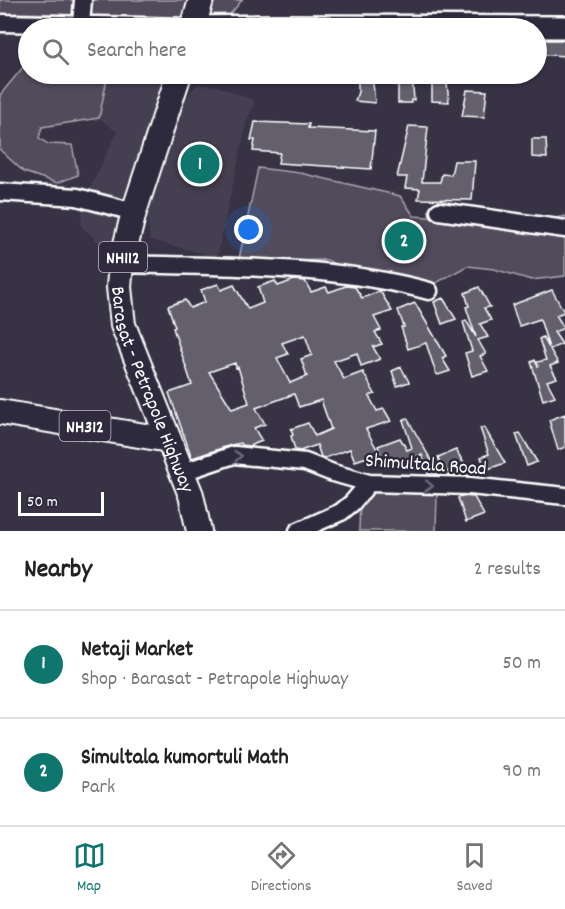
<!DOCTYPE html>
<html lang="en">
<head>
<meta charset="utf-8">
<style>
	body { margin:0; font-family:Dekko,sans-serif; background:#f2f2f2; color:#222 }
	.scale { position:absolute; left:18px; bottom:15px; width:86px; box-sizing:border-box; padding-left:6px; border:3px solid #fff; border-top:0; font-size:16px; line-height:21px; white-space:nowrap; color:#fff; -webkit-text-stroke:4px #2f2a3d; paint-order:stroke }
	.you { position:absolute; left:249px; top:230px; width:21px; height:21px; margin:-15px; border:4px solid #fff; border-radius:50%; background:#1a73e8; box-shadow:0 0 0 9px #1a73e833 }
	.badge { display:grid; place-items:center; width:39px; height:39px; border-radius:50%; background:#0f766e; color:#fff; font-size:20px; font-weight:700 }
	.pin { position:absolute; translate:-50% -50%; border:3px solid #fff; box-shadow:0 2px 6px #0006 }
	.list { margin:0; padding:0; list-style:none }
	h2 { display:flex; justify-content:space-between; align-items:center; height:78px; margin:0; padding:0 24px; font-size:26px }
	h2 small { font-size:20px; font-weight:400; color:#767676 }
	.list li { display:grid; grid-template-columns:39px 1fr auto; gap:18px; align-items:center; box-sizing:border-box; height:108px; padding:0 24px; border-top:2px solid #e0e0e0 }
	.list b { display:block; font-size:22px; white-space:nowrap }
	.list p { margin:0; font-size:20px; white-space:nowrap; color:#767676 }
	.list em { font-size:20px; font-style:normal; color:#767676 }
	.icon { flex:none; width:33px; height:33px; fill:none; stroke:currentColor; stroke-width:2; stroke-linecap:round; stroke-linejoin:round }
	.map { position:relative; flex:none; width:565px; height:531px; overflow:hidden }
	.search { position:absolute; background:#fff; box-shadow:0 2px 4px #0004; left:18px; right:18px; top:18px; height:66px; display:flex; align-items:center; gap:15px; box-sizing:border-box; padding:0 21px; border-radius:33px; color:#767676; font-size:22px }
	.sheet { height:294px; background:#fff }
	nav { display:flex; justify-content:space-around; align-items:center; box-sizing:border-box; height:84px; border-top:2px solid #e0e0e0; background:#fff; font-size:16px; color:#767676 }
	nav a { display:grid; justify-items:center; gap:3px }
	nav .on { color:#0f766e }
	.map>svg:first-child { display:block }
</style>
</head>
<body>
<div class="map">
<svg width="565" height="531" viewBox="0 0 565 531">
	<rect width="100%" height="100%" fill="#373345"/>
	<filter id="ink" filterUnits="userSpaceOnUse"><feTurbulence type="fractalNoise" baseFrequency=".0167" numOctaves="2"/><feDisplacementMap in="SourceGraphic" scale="12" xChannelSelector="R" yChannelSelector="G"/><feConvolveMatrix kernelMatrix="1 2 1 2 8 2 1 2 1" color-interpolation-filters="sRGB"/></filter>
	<g filter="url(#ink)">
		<path fill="#444051" d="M108,74H145L158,77L162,91L110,246L104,247L81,226L83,203L117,132L99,118Z
			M197,84L217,86L255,101L247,120L217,257L150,240L148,219L157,177L186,99Z"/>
		<path fill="#514c5c" stroke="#a8a6ae" stroke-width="1.5" d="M0,0H242L219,28H50L59,14L17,13L0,16Z
			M28,61V74H48V77L108,74L99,118L42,127L39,138L48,144L72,145L78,175L57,183L24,172L0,150V95Z
			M258,168L300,173L400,196L414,216L529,224L565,216V276L531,280L494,269L467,266L427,288L351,273L327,260L280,261L239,259Z
			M376,491L437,494L436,531H359L360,500Z"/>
		<path fill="#635f6d" stroke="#fff" stroke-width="1.5" fill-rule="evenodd" d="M537,40H565V56L537,54Z
			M358,74H372L375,103L355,101L358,92Z
			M398,74H412L414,100H411V103H398Z
			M432,74H446L449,102L432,101Z
			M467,90L487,91L484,117L462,116Z
			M255,122L309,124L308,128L375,131L371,169L278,163L280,153L253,151L255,140H251Z
			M409,126L428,127L422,182H440L442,174L451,175L454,161H475L472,200L418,199L420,189L405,188L407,177H397Z
			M532,139H546L547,158L532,157Z
			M294,280L305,281L311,292L326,287L329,292L346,286L355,287L362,298L380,291L392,311L374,317L381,330L375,332L382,344L373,347L380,359L361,366L357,353L334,361L344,379L363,372L375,394L369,396L377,411L384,409L391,421L366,429L379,453L355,461L350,449L325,458L321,457L317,445L300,451L295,450L291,436L293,435L291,429L308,423L315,436L331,429L321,400L299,407L294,394L256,408L265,424L254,428L262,441L249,446L242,445L241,443L231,445L192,458L169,393L192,385L173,328L175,327L168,306L185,300L190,308L205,302L201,290L218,284L221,290L234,285L248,309L263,303L258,287L275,281L278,286ZM305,335L312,355L301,359L307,376L290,383L277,358L288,354L282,343ZM235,363L236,368L238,367L249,403L232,409L209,372Z
			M479,287L490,307L484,308L491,320L480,324L488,337L478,340L486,354L480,356L488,371L472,376L465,353L472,351L463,322L466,320L476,337L466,307L469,306L465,293Z
			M552,290L564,312L556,315L564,328L554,332L562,344L550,349L558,363L550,366L557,378L547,381L555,396L543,400L531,362L535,360L538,367L537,362L546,360L539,339L543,337L549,348L540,319L519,326L512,305Z
			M443,298L456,319L442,324L434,302Z
			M415,303L446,356L442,358L450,371L438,375L436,373L426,343L408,349L401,327H404L398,310Z
			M401,367L409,382L397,386L392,371Z
			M565,414V447L558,450L549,420Z
			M407,418L439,474H428L422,455L385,467L378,446L400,438L407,450L412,448L403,420Z
			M484,427L505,463L485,470L481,457L489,454L480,428Z
			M520,433L537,462L527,466L516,434Z
			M456,450L471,475H450L449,471L443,473L438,457Z
			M461,496L474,497L484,515L466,522L458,498Z"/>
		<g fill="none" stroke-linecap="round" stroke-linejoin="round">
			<g stroke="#fff" stroke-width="21">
				<path id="minor" d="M0,23L193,27
					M81,25L83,0
					M0,192L77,197L134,212
					M439,211L565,229
					M121,264C224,267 329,264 429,291
					M183,472L234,455L305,462L333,473L369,483L470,486L565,496
					M298,531L341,512L352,503L369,483"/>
			</g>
			<g stroke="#fff" stroke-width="26">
				<path id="major" d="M193,27L278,26L565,27"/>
			</g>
			<g stroke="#fff" stroke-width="28">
				<g id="highway">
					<path d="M193,28L201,0"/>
					<path id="s1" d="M179,74L134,212L121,264L119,287L123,325L191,495L199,531"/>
					<path d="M0,412L169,440"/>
				</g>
			</g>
			<use href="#minor" stroke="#2f2a3d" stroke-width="16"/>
			<use href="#major" stroke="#2f2a3d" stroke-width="21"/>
			<use href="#highway" stroke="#2f2a3d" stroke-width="24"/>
		</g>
		<defs><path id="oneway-chevron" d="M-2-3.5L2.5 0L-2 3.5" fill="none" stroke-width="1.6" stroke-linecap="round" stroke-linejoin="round" transform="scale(1.5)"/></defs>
		<g stroke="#6d6a77">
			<use href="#oneway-chevron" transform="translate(238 456) rotate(-3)"/>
			<use href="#oneway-chevron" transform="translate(429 486) rotate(3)"/>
		</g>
	</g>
	<g text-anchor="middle" stroke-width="5" stroke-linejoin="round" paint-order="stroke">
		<g fill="#2f2a3d" stroke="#c1bfc5" stroke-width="1.5">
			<rect x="99" y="242" width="48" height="30" rx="4.5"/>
			<rect x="59.5" y="411" width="51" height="30" rx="4.5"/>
		</g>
		<g font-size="18" font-weight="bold" fill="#fff">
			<text x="123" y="263">NH112</text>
			<text x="85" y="432">NH312</text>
		</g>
		<g font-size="20" fill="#fff" stroke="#2f2a3d">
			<text dy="7" stroke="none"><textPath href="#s1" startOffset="330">Barasat - Petrapole Highway</textPath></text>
			<text transform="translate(426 463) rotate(4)" y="7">Shimultala Road</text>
		</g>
	</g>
</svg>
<div class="scale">50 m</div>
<div class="you"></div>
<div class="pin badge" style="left:200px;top:164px">1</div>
<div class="pin badge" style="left:404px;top:241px">2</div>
<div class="search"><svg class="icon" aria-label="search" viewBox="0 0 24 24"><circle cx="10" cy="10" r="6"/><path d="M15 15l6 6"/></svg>Search here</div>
</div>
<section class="sheet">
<h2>Nearby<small>2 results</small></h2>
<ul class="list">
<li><span class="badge">1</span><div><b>Netaji Market</b><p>Shop · Barasat - Petrapole Highway</p></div><em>50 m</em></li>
<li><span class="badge">2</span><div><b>Simultala kumortuli Math</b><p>Park</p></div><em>90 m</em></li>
</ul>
</section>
<nav>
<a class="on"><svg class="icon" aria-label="map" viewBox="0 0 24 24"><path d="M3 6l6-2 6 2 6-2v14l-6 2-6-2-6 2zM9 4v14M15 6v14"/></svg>Map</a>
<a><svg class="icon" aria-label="directions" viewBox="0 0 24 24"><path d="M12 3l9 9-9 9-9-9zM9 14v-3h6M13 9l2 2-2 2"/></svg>Directions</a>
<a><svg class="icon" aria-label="saved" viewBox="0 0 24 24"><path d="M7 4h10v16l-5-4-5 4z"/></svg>Saved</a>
</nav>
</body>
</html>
